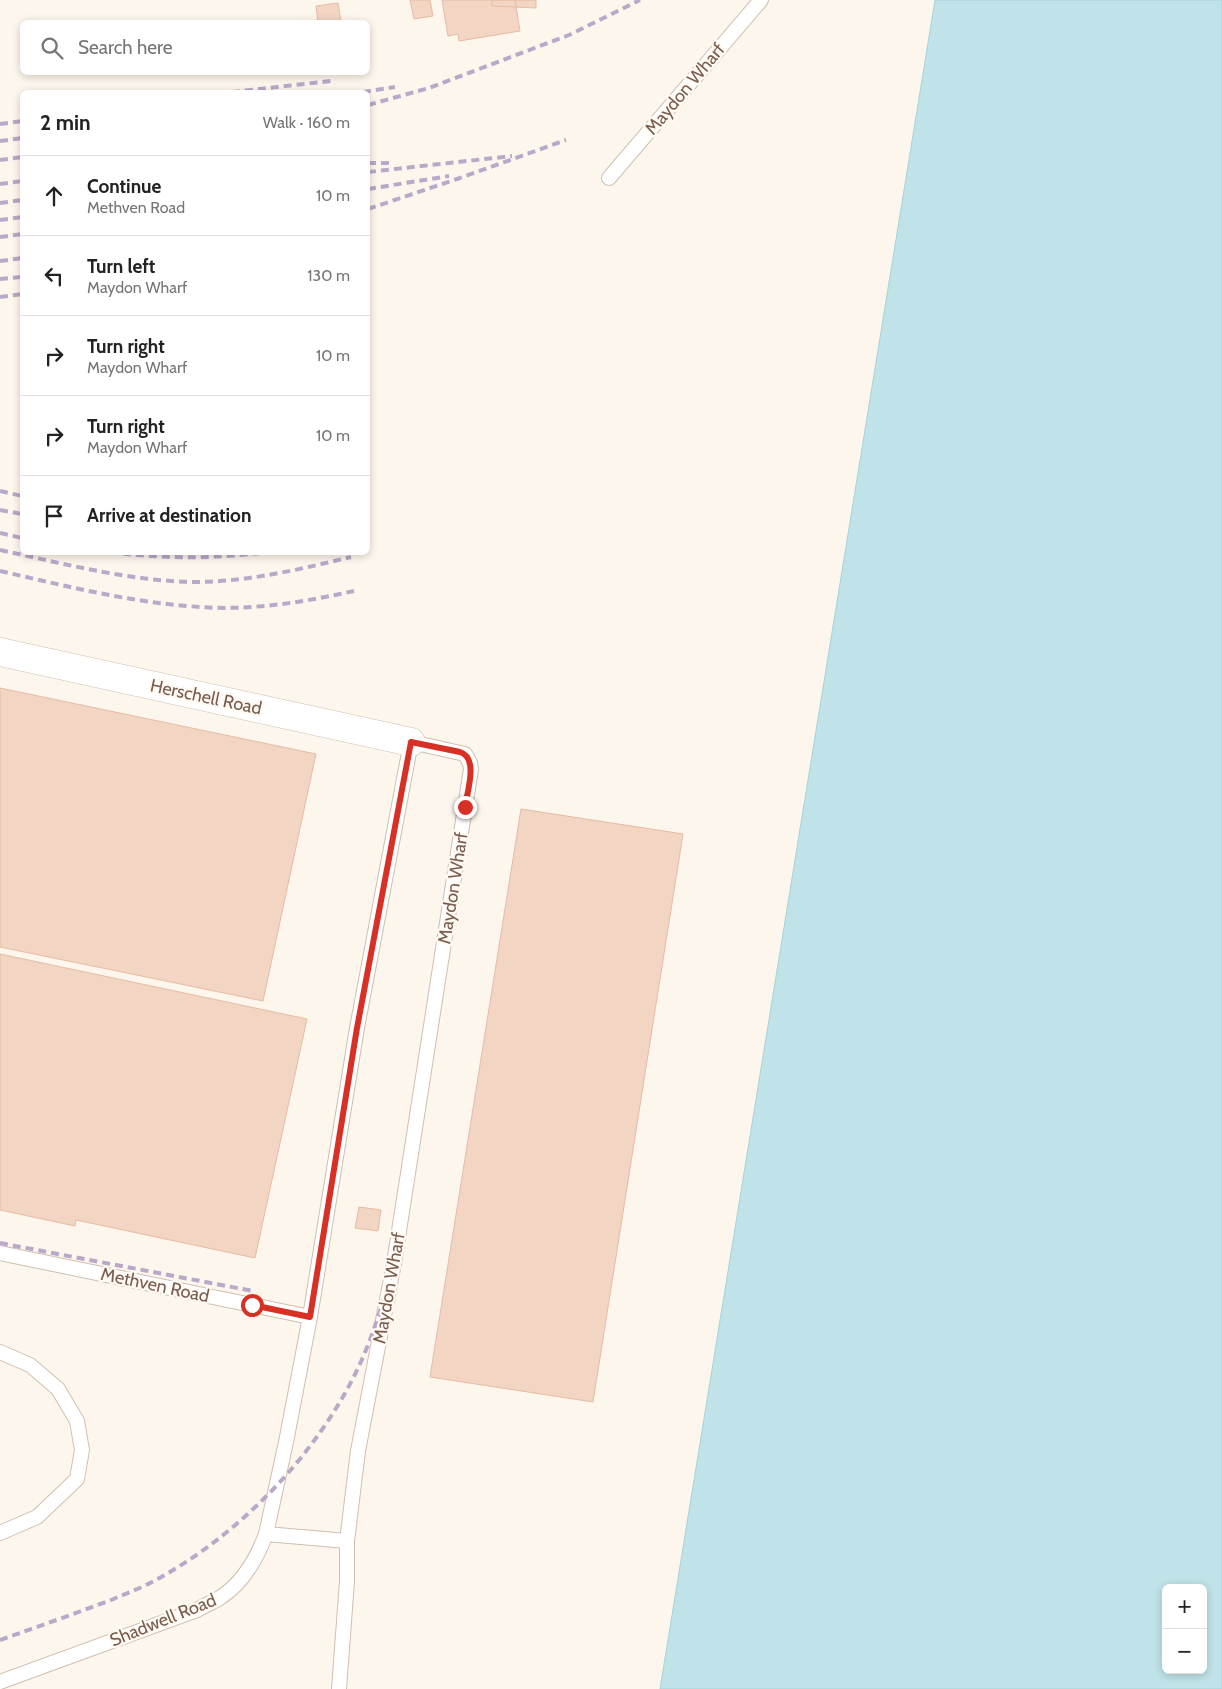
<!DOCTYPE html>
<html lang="en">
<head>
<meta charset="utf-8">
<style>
	body { margin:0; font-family:Cabin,sans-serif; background:#f6f6f6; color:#222 }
	.controls { position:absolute; right:15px; bottom:15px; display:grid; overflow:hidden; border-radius:8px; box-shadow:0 2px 8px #0003 }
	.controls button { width:45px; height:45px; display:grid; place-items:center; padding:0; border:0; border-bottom:1px solid #e0e0e0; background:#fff; color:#222; font:25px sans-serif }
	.stop { position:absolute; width:15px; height:15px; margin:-11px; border:4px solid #d93025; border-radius:50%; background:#fff }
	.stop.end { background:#d93025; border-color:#fff; box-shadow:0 1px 5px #0008 }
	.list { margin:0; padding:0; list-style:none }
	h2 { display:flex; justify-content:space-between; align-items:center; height:65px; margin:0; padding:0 20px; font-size:21px }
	h2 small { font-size:16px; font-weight:400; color:#767676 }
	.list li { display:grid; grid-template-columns:32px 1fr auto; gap:15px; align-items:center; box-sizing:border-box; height:80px; padding:0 20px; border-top:1px solid #e0e0e0 }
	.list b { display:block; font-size:19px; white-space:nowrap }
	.list p { margin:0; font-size:16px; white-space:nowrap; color:#767676 }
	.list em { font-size:16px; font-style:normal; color:#767676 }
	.icon { flex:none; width:28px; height:28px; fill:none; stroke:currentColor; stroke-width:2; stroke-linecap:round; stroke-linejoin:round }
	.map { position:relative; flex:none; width:1222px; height:1689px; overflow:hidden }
	.search { position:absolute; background:#fff; box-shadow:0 2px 8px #0003; left:20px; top:20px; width:350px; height:55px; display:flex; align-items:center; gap:12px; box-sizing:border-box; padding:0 18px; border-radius:8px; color:#767676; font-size:19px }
	.panel { position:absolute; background:#fff; box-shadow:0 2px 8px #0003; left:20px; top:90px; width:350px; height:465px; border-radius:8px }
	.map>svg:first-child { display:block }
</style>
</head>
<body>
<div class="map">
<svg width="1222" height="1689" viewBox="0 0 1222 1689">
	<rect width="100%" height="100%" fill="#fdf6ec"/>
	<path fill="#bfe3e8" stroke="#a5d3da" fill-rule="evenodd" d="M935,0H1222V1689H660ZM1166,1588H1203V1670H1166Z"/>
	<path fill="#f3d5c3" stroke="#e6bba3" d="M410,0H430L433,16L414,19Z
		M442,0H515L520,31L459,41L458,34L448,36Z
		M492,0H536V8L492,6Z
		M338,3L341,22H318L316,6Z
		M0,688L316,754L263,1001L0,947Z
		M521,809L683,834L593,1402L430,1377Z
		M0,954L307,1019L255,1258L76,1220L75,1226L0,1210Z
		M359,1207L381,1210L378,1231L355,1228Z"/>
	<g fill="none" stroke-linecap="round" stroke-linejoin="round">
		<g stroke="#d1beb0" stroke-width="16">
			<path id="lane" d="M609,178L761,0
				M0,1253L310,1317
				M0,1352L30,1365L58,1389L77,1421L82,1450L77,1479L37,1517L0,1533
				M266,1534L347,1541
				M0,1682L197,1610C205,1605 214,1602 221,1597C244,1582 257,1558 266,1534L286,1442L310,1317L357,1028L411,742L465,754L470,763L471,769L394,1263L358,1451L347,1541V1581L339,1689"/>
		</g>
		<g stroke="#d1beb0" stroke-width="29">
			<path id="street" d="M0,652L411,742"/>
		</g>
		<use href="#lane" stroke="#fff" stroke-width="14"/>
		<use href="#street" stroke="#fff" stroke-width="28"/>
		<path stroke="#b9a8c9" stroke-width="4" stroke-dasharray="8 5" stroke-linecap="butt" d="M232,92L331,81
			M363,92L395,87
			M368,105L429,88L569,35L640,0
			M0,124L22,121
			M0,141L22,138
			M0,160L22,157
			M368,163H389
			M368,172L512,156
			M0,184L22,181
			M368,189L449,176
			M0,203L22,200
			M368,209L457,179L566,140
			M0,220L22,217
			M0,237L22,234
			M0,261L22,258
			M0,279L22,277
			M0,297L22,294
			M0,491L22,496
			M0,510L22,514
			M0,533L22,538
			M0,550C66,564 132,582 200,582C251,581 301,569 351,557
			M110,552C163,559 215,559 268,552
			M0,571C62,585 124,601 188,606C243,612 300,603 354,591
			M0,1243L253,1291
			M0,1640C37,1627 74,1614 111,1600C122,1595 134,1591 146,1585C234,1541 317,1456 359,1366C377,1327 388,1285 400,1244"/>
	</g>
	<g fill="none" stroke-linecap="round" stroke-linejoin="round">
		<path stroke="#d93025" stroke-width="6" d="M252,1305L310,1317L357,1028L411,742L460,752C479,758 467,792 465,807"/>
	</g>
	<g text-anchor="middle" stroke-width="4.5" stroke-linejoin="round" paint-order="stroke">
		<g font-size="18" fill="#7a5c4d" stroke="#fffaf3">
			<text transform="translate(685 89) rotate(-50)" y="6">Maydon Wharf</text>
			<text transform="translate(206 697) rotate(12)" y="6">Herschell Road</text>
			<text transform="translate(453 888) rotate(-81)" y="6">Maydon Wharf</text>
			<text transform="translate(155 1285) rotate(12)" y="6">Methven Road</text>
			<text transform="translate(389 1288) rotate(-80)" y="6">Maydon Wharf</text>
			<text transform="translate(163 1620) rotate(-22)" y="6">Shadwell Road</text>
		</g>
	</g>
</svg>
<div class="controls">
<button>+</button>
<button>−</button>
</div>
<div class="stop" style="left:252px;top:1305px"></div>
<div class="stop end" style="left:465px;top:807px"></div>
<div class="search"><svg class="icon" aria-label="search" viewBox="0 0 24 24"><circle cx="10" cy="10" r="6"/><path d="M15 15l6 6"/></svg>Search here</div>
<section class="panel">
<h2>2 min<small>Walk · 160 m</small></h2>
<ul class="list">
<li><svg class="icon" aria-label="ahead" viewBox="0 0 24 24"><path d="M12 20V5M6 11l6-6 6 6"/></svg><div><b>Continue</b><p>Methven Road</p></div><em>10 m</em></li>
<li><svg class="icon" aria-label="left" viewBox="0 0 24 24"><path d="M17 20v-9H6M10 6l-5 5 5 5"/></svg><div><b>Turn left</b><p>Maydon Wharf</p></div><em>130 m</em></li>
<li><svg class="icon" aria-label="right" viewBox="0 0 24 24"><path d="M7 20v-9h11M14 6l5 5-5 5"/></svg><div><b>Turn right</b><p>Maydon Wharf</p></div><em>10 m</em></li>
<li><svg class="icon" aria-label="right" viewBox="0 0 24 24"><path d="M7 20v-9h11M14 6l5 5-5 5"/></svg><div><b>Turn right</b><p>Maydon Wharf</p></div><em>10 m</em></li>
<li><svg class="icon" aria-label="arrive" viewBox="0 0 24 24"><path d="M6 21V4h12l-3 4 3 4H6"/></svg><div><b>Arrive at destination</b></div></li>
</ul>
</section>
</div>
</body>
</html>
